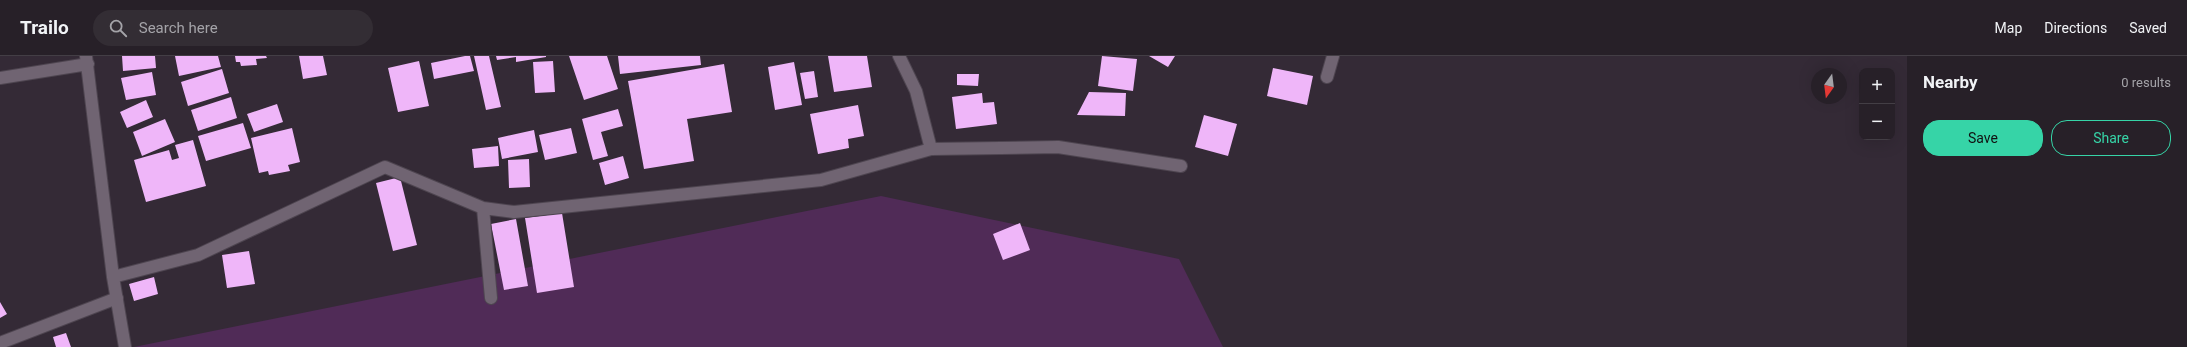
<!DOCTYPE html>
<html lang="en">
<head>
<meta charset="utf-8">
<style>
	body { margin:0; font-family:Roboto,sans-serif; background:#332d34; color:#f1f3f6 }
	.controls { position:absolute; right:12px; top:12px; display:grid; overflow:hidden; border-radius:8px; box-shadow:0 4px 16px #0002 }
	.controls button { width:36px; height:36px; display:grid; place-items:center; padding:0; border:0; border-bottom:1px solid #433e45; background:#272028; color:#f1f3f6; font:20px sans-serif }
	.compass { position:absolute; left:1811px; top:12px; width:36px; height:36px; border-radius:50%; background:#272028; box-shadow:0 4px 16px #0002; rotate:194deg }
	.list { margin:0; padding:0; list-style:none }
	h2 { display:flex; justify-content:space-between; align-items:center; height:52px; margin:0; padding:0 16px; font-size:17px }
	h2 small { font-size:13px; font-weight:400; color:#a4a3a8 }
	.actions { display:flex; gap:8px; padding:12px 16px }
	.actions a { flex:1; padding:9px 0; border:1px solid #36d4a7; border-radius:16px; text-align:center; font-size:14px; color:#36d4a7 }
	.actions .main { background:#36d4a7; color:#111 }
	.icon { flex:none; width:22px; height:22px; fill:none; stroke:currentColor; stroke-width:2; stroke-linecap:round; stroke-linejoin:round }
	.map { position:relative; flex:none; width:1907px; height:291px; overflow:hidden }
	header { display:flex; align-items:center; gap:24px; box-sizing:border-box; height:56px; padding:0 20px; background:#272028; border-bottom:1px solid #433e45 }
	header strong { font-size:19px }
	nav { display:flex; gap:22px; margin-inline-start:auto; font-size:14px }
	.search { width:280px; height:36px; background:#332d34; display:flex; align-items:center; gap:10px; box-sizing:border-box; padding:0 14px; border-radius:22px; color:#a4a3a8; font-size:15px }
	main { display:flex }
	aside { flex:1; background:#272028 }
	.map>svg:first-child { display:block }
</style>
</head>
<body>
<header>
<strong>Trailo</strong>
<div class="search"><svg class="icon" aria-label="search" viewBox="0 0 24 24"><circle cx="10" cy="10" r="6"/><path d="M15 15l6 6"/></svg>Search here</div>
<nav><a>Map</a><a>Directions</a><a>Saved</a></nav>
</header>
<main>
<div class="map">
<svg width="1907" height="291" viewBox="0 0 1907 291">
	<rect width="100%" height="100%" fill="#342a36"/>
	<path fill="#502b57" d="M881,140L1179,203L1223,291H134Z"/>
	<path fill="#efb6f9" d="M122,0H155L156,12L123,15Z
		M175,0H218L221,11L179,20Z
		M235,0H266L267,2L256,3L257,9L241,10L240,6H236Z
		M299,0H323L327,19L303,23Z
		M465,0H470L474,15L434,23L431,7Z
		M474,0H489L501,51L486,54Z
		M496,0H546V1L516,6V1L497,4Z
		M569,0H607L618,33L584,44Z
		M618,0H700L701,9L620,18Z
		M828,0H867L872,31L834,36Z
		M1102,0L1137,3L1133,35L1098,30Z
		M1149,0H1175L1168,11Z
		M419,5L429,50L398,56L388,12Z
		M553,5L555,36L535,37L533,6Z
		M794,6L802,49L775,54L768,11Z
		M724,8L732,56L687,63L694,105L644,113L628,25Z
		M1273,12L1313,20L1307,49L1267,40Z
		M222,13L229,37L188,50L181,26Z
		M814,15L818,41L805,43L800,17Z
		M152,16L156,39L126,44L121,22Z
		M957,18H979L978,30L957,29Z
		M1089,36L1126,37L1125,60L1077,59Z
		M982,37L983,47L994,46L997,68L956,73L952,41Z
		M231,41L237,62L198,75L191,54Z
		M146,44L153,61L127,72L120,56Z
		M277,48L283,66L254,76L247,58Z
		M858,49L864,80L848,83L849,92L818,98L810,58Z
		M618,53L623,70L601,76L608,100L593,104L582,63Z
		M1204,59L1237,68L1228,100L1195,91Z
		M165,63L175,86L142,100L133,76Z
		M243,67L251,92L206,105L198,80Z
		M292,72L300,106L288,109L290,115L269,119L268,115L259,117L251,82Z
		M571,72L577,97L545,104L539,79Z
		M534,74L538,96L502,103L498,82Z
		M193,84L206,130L146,146L134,104L169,94L172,104L179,102L175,89Z
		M498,90L499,110L474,112L472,93Z
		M623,100L629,122L605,129L599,107Z
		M529,103L530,131L509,132L508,104Z
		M400,121L417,189L393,195L376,127Z
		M562,157L574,231L537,237L525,162Z
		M516,163L528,230L504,234L491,168Z
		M1020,167L1030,194L1003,204L993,178Z
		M249,195L255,228L227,232L222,199Z
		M154,221L158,238L134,245L129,228Z
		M0,246L7,258L0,262Z
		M66,277L71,291H56L53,281Z"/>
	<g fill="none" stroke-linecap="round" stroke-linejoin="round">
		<g stroke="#4e4550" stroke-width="14">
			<path id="minor" d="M86,0L113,221L125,291
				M899,0L916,35L931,93
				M1327,21L1333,0
				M0,22L88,8
				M483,152L491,242
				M113,221L198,199L385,111L483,152L514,156L821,124L931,93L1058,91L1181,110
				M0,287L117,242"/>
		</g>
		<use href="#minor" stroke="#706472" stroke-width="12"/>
	</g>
</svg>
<div class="controls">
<button>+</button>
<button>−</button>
</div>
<svg class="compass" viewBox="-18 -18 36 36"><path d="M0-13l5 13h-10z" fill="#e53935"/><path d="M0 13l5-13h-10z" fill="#a4a3a8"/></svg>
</div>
<aside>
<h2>Nearby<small>0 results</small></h2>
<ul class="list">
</ul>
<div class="actions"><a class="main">Save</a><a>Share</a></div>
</aside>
</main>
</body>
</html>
